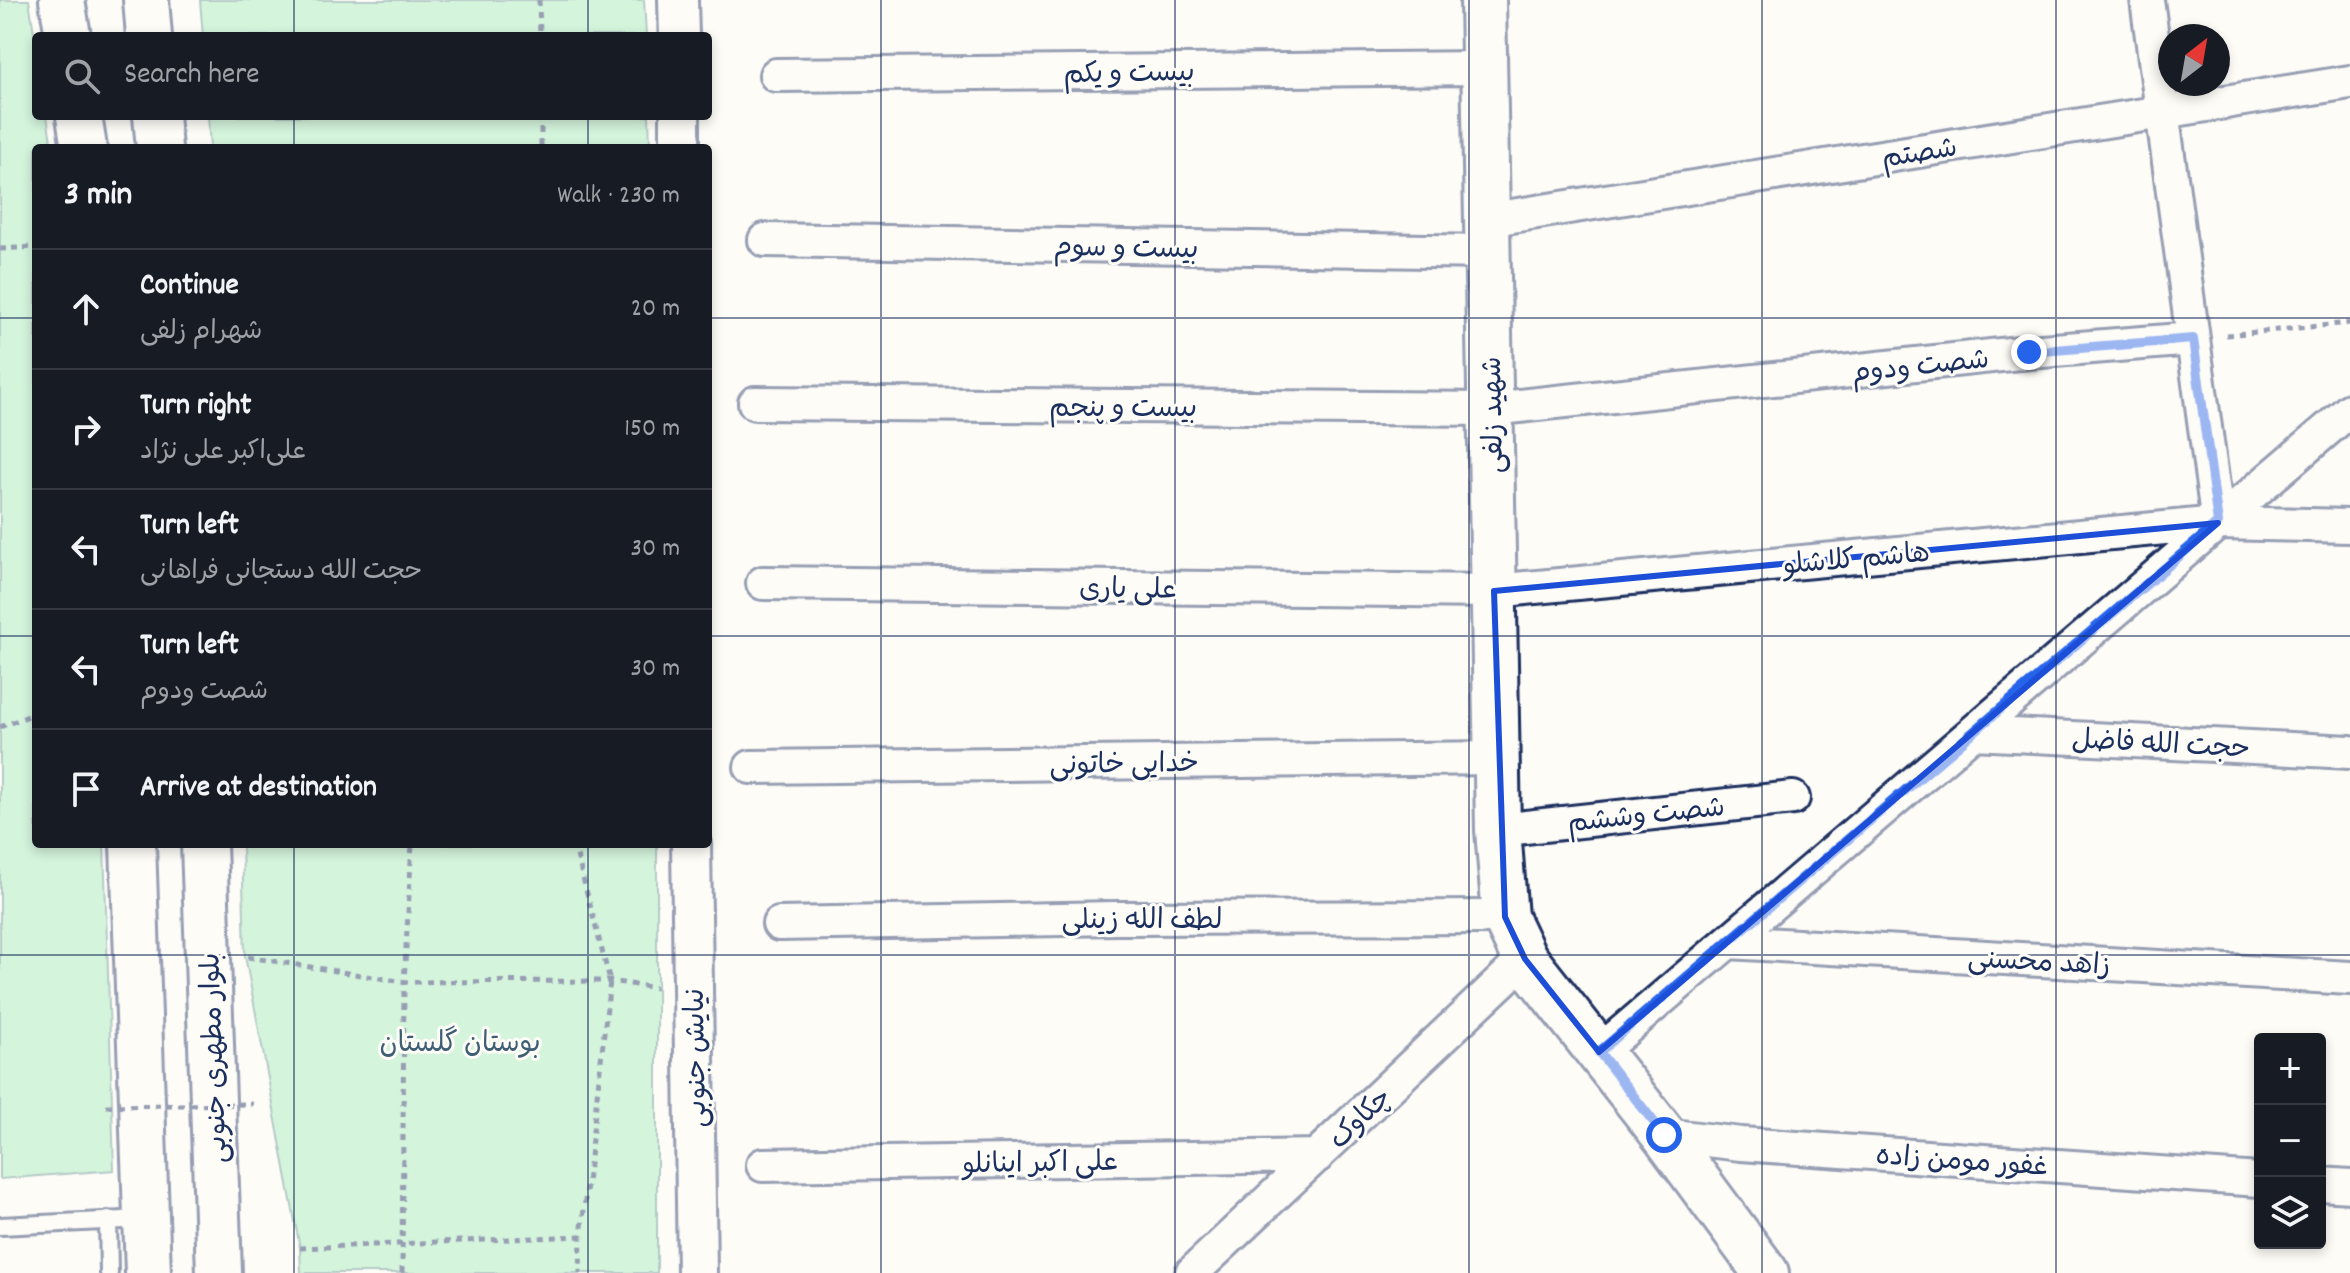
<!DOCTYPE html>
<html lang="en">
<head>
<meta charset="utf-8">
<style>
	body { margin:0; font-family:Dekko,"Playpen Sans Arabic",sans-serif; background:#20242c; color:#f1f3f6 }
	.controls { position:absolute; right:24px; bottom:24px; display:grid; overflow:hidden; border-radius:8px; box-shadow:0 4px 12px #0003 }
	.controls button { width:72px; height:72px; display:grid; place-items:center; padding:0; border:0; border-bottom:2px solid #363941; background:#171b24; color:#f1f3f6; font:40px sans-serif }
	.compass { position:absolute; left:2158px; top:24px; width:72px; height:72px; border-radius:50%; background:#171b24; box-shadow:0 4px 12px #0003; rotate:31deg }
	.stop { position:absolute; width:24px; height:24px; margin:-18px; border:6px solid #2563eb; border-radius:50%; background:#fff }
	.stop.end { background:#2563eb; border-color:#fff; box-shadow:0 2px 8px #0008 }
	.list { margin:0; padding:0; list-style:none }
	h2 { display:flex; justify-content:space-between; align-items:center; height:104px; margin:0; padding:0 32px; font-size:34px }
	h2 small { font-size:26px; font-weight:400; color:#9ea1a6 }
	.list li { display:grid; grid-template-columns:52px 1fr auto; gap:24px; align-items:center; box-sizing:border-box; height:120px; padding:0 32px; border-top:2px solid #363941 }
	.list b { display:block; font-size:30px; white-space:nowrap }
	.list p { margin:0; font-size:26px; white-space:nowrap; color:#9ea1a6 }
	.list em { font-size:26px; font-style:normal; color:#9ea1a6 }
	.icon { flex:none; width:44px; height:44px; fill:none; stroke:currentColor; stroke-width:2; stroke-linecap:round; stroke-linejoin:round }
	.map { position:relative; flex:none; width:2350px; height:1273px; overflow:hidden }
	.search { position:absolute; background:#171b24; box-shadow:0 4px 12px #0003; left:32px; top:32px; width:680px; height:88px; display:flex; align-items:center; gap:20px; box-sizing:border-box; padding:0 28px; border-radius:8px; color:#9ea1a6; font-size:30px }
	.panel { position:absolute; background:#171b24; box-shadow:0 4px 12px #0003; left:32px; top:144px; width:680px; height:704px; border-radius:8px }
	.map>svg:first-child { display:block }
</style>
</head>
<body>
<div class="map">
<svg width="2350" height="1273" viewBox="0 0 2350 1273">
	<rect width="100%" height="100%" fill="#fdfcf7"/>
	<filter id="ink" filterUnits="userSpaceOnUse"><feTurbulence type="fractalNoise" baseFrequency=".0125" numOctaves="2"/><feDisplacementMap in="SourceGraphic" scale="16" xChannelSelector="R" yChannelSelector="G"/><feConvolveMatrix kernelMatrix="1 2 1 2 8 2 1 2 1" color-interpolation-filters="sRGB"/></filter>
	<g filter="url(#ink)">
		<path fill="#a2ecbb" stroke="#5e8e8c" stroke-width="2" d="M0,0H29L36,46V116H47L52,148H36V844H104L114,1170L0,1179Z
			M200,0H644L646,36H203Z
			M208,116H649L650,148H210Z
			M242,844H657V1273H301L300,1248L245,956Z"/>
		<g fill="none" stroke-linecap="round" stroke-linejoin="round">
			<g stroke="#1b2f5e" stroke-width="22">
				<path id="service" d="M108,1220L109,1273
					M0,1226L145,1219"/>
			</g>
			<g stroke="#1b2f5e" stroke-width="38">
				<path id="minor" d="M2147,0L2218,523
					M776,75L1483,68
					M1487,220L2350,82
					M765,240L1488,252
					M755,403L1491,409L2029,352L2193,339
					M763,583L1494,591L2218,523L2350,526
					M1972,733L2350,752
					M751,767L1497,758
					M1498,830L1793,798
					M779,924L1117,918L1505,917
					M1728,942L2350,978
					M1599,1052L2350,410
					M1664,1135L1741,1144L2260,1180
					M763,1165L1317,1156
					M2320,1184L2350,1186
					M1192,1273L1525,959"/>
			</g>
			<g stroke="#1b2f5e" stroke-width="44">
				<path id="tertiary" d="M678,0L679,36
					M680,116V148
					M691,844L697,1273"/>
			</g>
			<g stroke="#1b2f5e" stroke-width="50">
				<path id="secondary" d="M62,0L68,36
					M146,0L149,36
					M1483,0L1498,830L1505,917L1525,959L1664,1135L1766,1273
					M79,116L84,148
					M156,116L159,148
					M133,844L148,1273
					M204,844L219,1273"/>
			</g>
			<path stroke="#1b2f5e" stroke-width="5" stroke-dasharray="6 6" stroke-linecap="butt" d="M539,0L540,36
				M541,116V148
				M0,249L36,247
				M2226,335L2350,323
				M0,727L36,713
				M574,844L610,981L581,1236L580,1273
				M248,957L404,982L610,981L656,988
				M300,1248L581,1236
				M402,1273L404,982L412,844"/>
			<use href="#service" stroke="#fdfcf7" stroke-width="16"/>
			<use href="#minor" stroke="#fdfcf7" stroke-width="32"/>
			<use href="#tertiary" stroke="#fdfcf7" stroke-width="38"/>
			<use href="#secondary" stroke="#fdfcf7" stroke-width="44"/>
			<path stroke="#1b2f5e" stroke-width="5" stroke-dasharray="6 6" stroke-linecap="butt" d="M106,1106L253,1104"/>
		</g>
	</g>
	<g fill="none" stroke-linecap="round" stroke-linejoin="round" filter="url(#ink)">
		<path stroke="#2563eb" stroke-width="10" d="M1664,1135L1599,1052L2218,523L2193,339L2029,352"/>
	</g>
	<path d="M0 0H2350V1273H0ZM2218,523L1599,1052L1525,959L1505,917L1494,591Z" fill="#fdfcf7" fill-opacity=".55" fill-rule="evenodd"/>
	<path fill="none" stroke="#1d4ed8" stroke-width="6" stroke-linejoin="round" d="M2218,523L1599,1052L1525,959L1505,917L1494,591Z"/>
	<path fill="none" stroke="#1b2f5e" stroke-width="2" stroke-opacity="0.55" d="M294,0V36M588,0V36M881,0V1273M1175,0V1273M1469,0V1273M1762,0V1273M2056,0V1273M294,116V148M588,116V148M0,318H36M708,318H2350M0,636H36M708,636H2350M294,844V1273M588,844V1273M0,955H2350"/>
	<g text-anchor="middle" stroke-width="6" stroke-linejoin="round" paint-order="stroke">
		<g font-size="28" fill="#1b2f5e" stroke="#fdfcf7">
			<text transform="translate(1129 71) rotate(-1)" y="10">بیست و یکم</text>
			<text transform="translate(1919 151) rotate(-9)" y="10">شصتم</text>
			<text transform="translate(1126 246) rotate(1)" y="10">بیست و سوم</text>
			<text transform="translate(1920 364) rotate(-6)" y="10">شصت ودوم</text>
			<text x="1123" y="416">بیست و پنجم</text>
			<text transform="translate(1491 415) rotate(-91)" y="10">شهید زلفی</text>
			<text transform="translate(1856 557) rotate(-5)" y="10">هاشم کلاشلو</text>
			<text transform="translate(1128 587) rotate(1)" y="10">علی یاری</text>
			<text transform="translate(2161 742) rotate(3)" y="10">حجت الله فاضل</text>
			<text transform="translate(1124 762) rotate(-1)" y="10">خدایی خاتونی</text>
			<text transform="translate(1646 813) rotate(-6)" y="10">شصت وششم</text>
			<text x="1142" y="928">لطف الله زینلی</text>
			<text transform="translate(2039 960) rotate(3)" y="10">زاهد محسنی</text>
			<text transform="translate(212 1058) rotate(-92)" y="10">بلوار مطهری جنوبی</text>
			<text transform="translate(694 1058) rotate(-91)" y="10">نیایش جنوبی</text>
			<text transform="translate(1359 1117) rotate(-44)" y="10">چکاوک</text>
			<text transform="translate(1962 1159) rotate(4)" y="10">غفور مومن زاده</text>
			<text transform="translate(1040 1161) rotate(-1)" y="10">علی اکبر اینانلو</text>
		</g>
		<g font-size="28" fill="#3d5e75" stroke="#fdfcf7">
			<text x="460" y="1051">بوستان گلستان</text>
		</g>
	</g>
</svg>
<div class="controls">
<button>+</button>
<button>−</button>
<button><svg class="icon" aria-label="layers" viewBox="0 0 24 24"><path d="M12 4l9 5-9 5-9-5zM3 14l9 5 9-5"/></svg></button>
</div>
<svg class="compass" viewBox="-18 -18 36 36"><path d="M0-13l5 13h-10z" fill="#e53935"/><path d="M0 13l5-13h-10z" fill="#9ea1a6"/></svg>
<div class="stop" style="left:1664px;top:1135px"></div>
<div class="stop end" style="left:2029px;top:352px"></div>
<div class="search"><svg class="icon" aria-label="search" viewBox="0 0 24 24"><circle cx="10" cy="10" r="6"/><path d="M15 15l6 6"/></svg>Search here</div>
<section class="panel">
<h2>3 min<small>Walk · 230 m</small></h2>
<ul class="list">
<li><svg class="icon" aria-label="ahead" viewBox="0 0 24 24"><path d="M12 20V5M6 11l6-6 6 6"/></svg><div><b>Continue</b><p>شهرام زلفی</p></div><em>20 m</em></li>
<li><svg class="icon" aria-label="right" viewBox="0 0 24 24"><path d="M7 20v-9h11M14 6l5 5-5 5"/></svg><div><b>Turn right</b><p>علی‌اکبر علی نژاد</p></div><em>150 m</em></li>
<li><svg class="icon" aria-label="left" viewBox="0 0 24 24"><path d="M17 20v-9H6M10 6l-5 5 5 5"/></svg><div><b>Turn left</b><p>حجت الله دستجانی فراهانی</p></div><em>30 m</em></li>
<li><svg class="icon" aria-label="left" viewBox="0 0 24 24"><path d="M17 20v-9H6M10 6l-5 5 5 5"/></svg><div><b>Turn left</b><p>شصت ودوم</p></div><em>30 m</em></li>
<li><svg class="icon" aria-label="arrive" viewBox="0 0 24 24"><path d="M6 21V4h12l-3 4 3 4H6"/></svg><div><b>Arrive at destination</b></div></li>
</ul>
</section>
</div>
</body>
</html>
